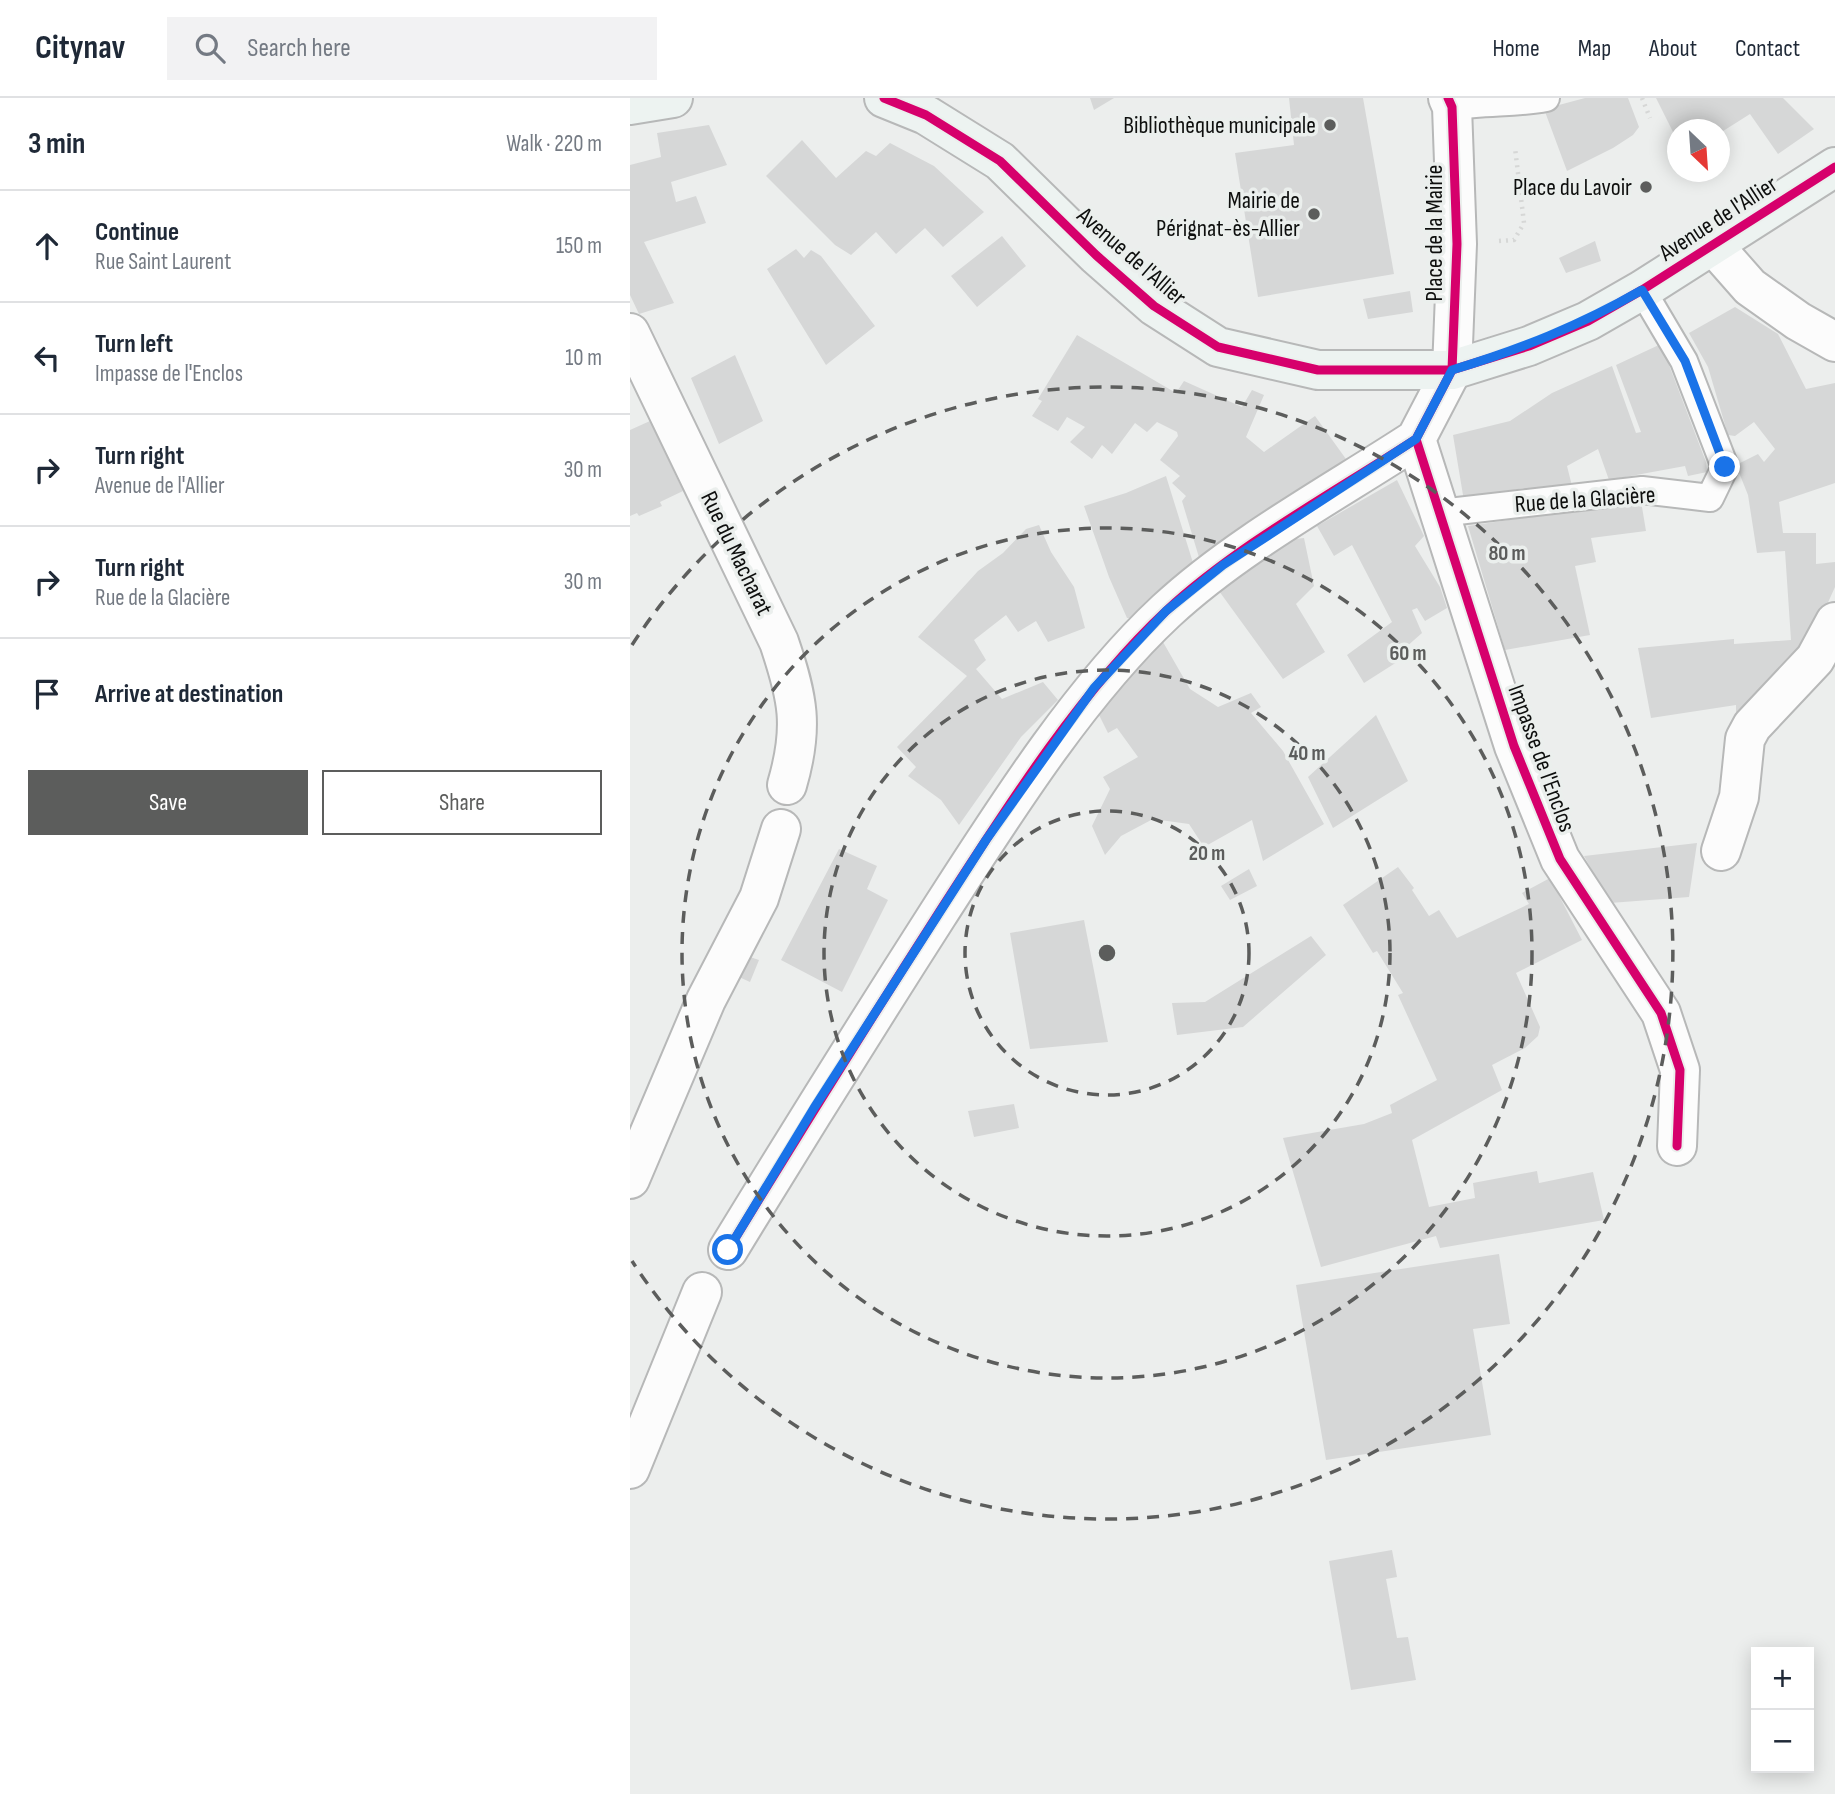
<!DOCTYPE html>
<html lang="en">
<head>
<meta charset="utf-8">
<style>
	body { margin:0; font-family:"Sofia Sans Condensed",sans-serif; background:#f2f2f3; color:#1f2937 }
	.controls { position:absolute; right:21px; bottom:21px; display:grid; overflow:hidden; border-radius:0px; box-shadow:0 4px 18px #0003 }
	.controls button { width:63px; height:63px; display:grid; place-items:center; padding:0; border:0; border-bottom:2px solid #e0e1e3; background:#fff; color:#1f2937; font:35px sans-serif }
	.compass { position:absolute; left:1037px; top:21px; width:63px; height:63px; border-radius:50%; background:#fff; box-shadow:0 4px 18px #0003; rotate:155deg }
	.stop { position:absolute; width:21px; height:21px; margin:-16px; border:5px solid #1a73e8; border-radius:50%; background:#fff }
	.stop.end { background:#1a73e8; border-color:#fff; box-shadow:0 2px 7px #0008 }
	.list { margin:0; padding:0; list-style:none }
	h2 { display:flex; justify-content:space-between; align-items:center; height:91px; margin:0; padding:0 28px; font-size:30px }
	h2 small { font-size:23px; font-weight:400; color:#747a83 }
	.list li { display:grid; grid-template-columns:46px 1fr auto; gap:21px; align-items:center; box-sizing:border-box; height:112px; padding:0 28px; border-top:2px solid #e0e1e3 }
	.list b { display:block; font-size:26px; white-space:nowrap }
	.list p { margin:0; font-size:23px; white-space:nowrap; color:#747a83 }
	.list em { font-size:23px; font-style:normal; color:#747a83 }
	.actions { display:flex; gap:14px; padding:21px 28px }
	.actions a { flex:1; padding:16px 0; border:2px solid #5c5d5c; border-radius:0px; text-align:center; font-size:24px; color:#5c5d5c }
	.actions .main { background:#5c5d5c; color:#fff }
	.icon { flex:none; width:38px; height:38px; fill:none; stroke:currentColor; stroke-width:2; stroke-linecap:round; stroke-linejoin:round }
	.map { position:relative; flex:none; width:1205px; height:1696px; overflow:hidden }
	header { display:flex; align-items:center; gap:42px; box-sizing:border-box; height:98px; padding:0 35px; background:#fff; border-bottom:2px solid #e0e1e3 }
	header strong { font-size:33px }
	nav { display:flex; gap:38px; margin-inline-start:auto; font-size:24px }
	.search { width:490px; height:63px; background:#f2f2f3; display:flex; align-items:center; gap:18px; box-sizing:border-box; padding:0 24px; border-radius:0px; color:#747a83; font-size:26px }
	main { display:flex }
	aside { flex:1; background:#fff }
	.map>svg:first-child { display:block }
</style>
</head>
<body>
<header>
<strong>Citynav</strong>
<div class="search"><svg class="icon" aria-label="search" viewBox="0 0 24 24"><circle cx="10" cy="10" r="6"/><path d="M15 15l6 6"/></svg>Search here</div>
<nav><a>Home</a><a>Map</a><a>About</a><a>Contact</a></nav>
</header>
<main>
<aside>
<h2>3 min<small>Walk · 220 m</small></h2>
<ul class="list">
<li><svg class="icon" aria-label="ahead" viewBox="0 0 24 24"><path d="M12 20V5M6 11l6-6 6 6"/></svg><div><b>Continue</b><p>Rue Saint Laurent</p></div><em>150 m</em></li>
<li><svg class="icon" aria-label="left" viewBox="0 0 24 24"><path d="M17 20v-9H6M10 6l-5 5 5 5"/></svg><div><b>Turn left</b><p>Impasse de l'Enclos</p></div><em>10 m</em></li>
<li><svg class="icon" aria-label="right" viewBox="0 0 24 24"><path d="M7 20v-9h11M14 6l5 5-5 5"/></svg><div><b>Turn right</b><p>Avenue de l'Allier</p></div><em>30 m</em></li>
<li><svg class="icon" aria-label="right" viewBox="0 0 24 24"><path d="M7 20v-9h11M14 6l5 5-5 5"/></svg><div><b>Turn right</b><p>Rue de la Glacière</p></div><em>30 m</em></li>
<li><svg class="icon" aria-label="arrive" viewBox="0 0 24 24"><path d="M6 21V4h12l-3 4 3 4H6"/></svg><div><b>Arrive at destination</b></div></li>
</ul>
<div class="actions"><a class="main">Save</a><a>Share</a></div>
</aside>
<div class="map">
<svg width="1205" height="1696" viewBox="0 0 1205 1696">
	<rect width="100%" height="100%" fill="#eceeed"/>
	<path fill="#d6d7d7" d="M460,0H484L464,12Z
		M659,0H733L764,176L628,199L605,55L664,47Z
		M955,0H998L1009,29L1003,37L983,50L937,73L914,11Z
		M1026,0H1153L1184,31L1148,56L1120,16L1090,35V32H1047V42Z
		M79,27L97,67L41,84L46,104L66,98L76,125L14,144L44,205L9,216L0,197V67L31,59L27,35Z
		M172,42L206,80L236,53L246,58L260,45L304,68L354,114L313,149L295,130L266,156L246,134L221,157L205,147L136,78Z
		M372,138L396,168L347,209L321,178Z
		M965,143L971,163L936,175L929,160Z
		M166,151L174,160L181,152L191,158L245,228L196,267L137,171Z
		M780,193L783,214L738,221L733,201Z
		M1105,209L1148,236L1176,291L1205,285V385L1149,404L1153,435H1186V466L1205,464V489L1182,540L1106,623V607L1021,620L1008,550L1104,541V546L1161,542L1155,453L1127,455L1118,397L1106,367L1128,356L1134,364L1145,351L1124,324L1105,338L1098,337L1078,269L1059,235Z
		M447,237L546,295L554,283L612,309L622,292L634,297L616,339L634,354L685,318L721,368L571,466L552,403L556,398L542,385L550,378L530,362L548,338L547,334L527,324L517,334L505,325L482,356L472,347L462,361L440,344L455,329L437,319L428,333L402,318L412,303L408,301Z
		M1031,246L1076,364L1077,374L1058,378L1055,368L979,382L968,351L937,368L942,388L899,393L893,390L834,403L823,337L880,323L922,295L982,268L1006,335L1011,334L986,267Z
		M105,257L133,323L89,346L61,280Z
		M20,323L53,393L30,404L32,408L9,418L7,415L0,418V332Z
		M536,378L564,468L504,520H497L479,479L454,408L496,395Z
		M767,382L794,438L785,448L810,489L817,510L795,523L787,510L782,512L792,535L775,550L778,557L734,585L717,557L762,524L722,447L704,458L687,428Z
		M1011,403L1016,433L961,440L966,464L945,468L960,537L875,552L838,428Z
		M409,427L421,454L444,489L455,530L418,544L406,523L388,534L376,517L344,542L356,562L346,571L372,601L413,584L428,602L391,639L329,727L311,702L278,678L286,669L267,649L337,578L288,539L348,473L373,455L396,431Z
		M674,440L684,488L666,506L695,554L653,581L589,493L655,442Z
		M533,544L560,591L588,609L621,595L631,609L621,615L653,653L694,726L633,763L622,722L574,749L559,726L523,721L491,738L475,757L462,728L480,691L473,679L508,659L487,630L478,635L464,607Z
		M746,617L778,683L703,730L678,679Z
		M1067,745L1059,799L980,805L954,758Z
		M209,751L247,768L237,791L258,802L212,894L151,862Z
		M768,769L784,790L782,792L799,818L809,812L827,840L899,806L892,795L920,780L952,842L886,875L910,929L908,938L895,950L862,967L872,992L782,1042L799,1109L845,1100L843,1085L907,1073L909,1085L963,1074L974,1122L810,1150L806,1138L691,1169L653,1040L734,1026L762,1015L760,1007L807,982L768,897L773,895L747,853L743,855L713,807Z
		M619,771L627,788L600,802L591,788Z
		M454,822L478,944L400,951L380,835Z
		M681,838L696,857L613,929L547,937L542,905L575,904Z
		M117,858L129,862L120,884L109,879Z
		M384,1006L389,1030L344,1039L338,1013Z
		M869,1156L880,1226L843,1231L861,1337L696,1362L666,1187Z
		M762,1452L767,1479L756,1481L767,1540L778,1539L786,1582L721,1592L699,1463Z"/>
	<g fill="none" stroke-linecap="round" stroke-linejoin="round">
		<g stroke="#b7b8b8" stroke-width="30">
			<path id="lane" d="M822,9C854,3 885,6 916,0
				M810,415L1012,392L1080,400L1095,369L1054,263L1012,192"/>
		</g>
		<g stroke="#b7b8b8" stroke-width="42">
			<path id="street" d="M818,0L822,9L827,146L822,272L786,341L884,648L930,761L1031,915L1050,972L1047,1048
				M1083,147L1120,189L1168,223L1205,244
				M0,235L149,544C168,600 174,629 157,687
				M1091,753L1109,699L1115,641L1122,628L1185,561L1205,524
				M0,1081L76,902L129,800L151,731
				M98,1152C167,1039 237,927 308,816C373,715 449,594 536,513C607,447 705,394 786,341
				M0,1371L72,1194"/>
		</g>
		<g stroke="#b7b8b8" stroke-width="42">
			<path id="secondary" d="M254,0L296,17L370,63L466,157L524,208L588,249L688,272H822L899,248L958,223L1012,192L1205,69
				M0,7L43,0"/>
		</g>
		<path stroke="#d6d7d6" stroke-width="4.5" stroke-dasharray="2 5" stroke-linecap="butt" d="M1012,0L1020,20
			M869,143L884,142L894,125L885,50"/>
		<use href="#lane" stroke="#fcfcfc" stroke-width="26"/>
		<use href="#street" stroke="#fcfcfc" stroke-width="38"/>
		<use href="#secondary" stroke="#edf3f1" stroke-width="38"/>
		<g stroke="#ebefed" stroke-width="13">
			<path id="cycleway" d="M254,0L296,17L370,63L466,157L524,208L588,249L688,272H822L899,248L958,223L1012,192L1205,69
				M818,0L822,9L827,146L822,272L786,341L884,648L930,761L1031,915L1050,972L1047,1048
				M98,1152C167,1039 237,927 308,816C373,715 449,594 536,513C607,447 705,394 786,341"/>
		</g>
		<use href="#cycleway" stroke="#d6006c" stroke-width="9"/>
	</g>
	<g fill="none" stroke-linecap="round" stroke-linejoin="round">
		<path stroke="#1a73e8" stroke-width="9" d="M98,1152L184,1010L356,742L464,590L536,513L593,467L786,341L822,272C891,251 949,228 1012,192L1055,263L1095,369"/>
	</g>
	<g fill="none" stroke="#5c5d5c" stroke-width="3.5" stroke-dasharray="12 9">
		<circle cx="477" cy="855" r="142"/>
		<circle cx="477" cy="855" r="283"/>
		<circle cx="477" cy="855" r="425"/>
		<path d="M2 547A566 566 0 1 1 2 1163"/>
	</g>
	<g fill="#5c5d5c" stroke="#ebefed" stroke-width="2.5">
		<circle cx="700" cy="27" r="7"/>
		<circle cx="1016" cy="89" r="7"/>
		<circle cx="684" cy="116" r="7"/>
	</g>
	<g text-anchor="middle" stroke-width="7" stroke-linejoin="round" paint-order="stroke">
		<g font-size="24" fill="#0e0f0e" stroke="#ebefed" text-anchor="end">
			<text x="686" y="35">Bibliothèque municipale</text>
			<text x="1002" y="97">Place du Lavoir</text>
			<text x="670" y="110">Mairie de<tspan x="670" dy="28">Pérignat-ès-Allier</tspan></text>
		</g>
		<g font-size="24" fill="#0e0f0e" stroke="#ebefed">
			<text transform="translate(1088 120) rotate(-33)" y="8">Avenue de l'Allier</text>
			<text transform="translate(804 135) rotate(-90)" y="8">Place de la Mairie</text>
			<text transform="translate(502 158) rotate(41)" y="8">Avenue de l'Allier</text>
			<text transform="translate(955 401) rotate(-4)" y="8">Rue de la Glacière</text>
			<text transform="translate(107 455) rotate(64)" y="8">Rue du Macharat</text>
			<text transform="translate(912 660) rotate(70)" y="8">Impasse de l'Enclos</text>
		</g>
	</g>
	<circle cx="477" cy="855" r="10" fill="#5c5d5c" stroke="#ebefed" stroke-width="3.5"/>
	<g font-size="21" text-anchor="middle" font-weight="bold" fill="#5c5d5c" stroke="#ebefed" stroke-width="7" stroke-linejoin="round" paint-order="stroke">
		<text x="877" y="462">80 m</text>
		<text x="778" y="562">60 m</text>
		<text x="677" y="662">40 m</text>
		<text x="577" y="762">20 m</text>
	</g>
</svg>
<div class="controls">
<button>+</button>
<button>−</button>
</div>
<svg class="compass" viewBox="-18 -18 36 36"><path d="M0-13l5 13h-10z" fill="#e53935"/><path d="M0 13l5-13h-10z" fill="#747a83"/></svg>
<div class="stop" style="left:98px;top:1152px"></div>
<div class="stop end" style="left:1095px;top:369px"></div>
</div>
</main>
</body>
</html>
